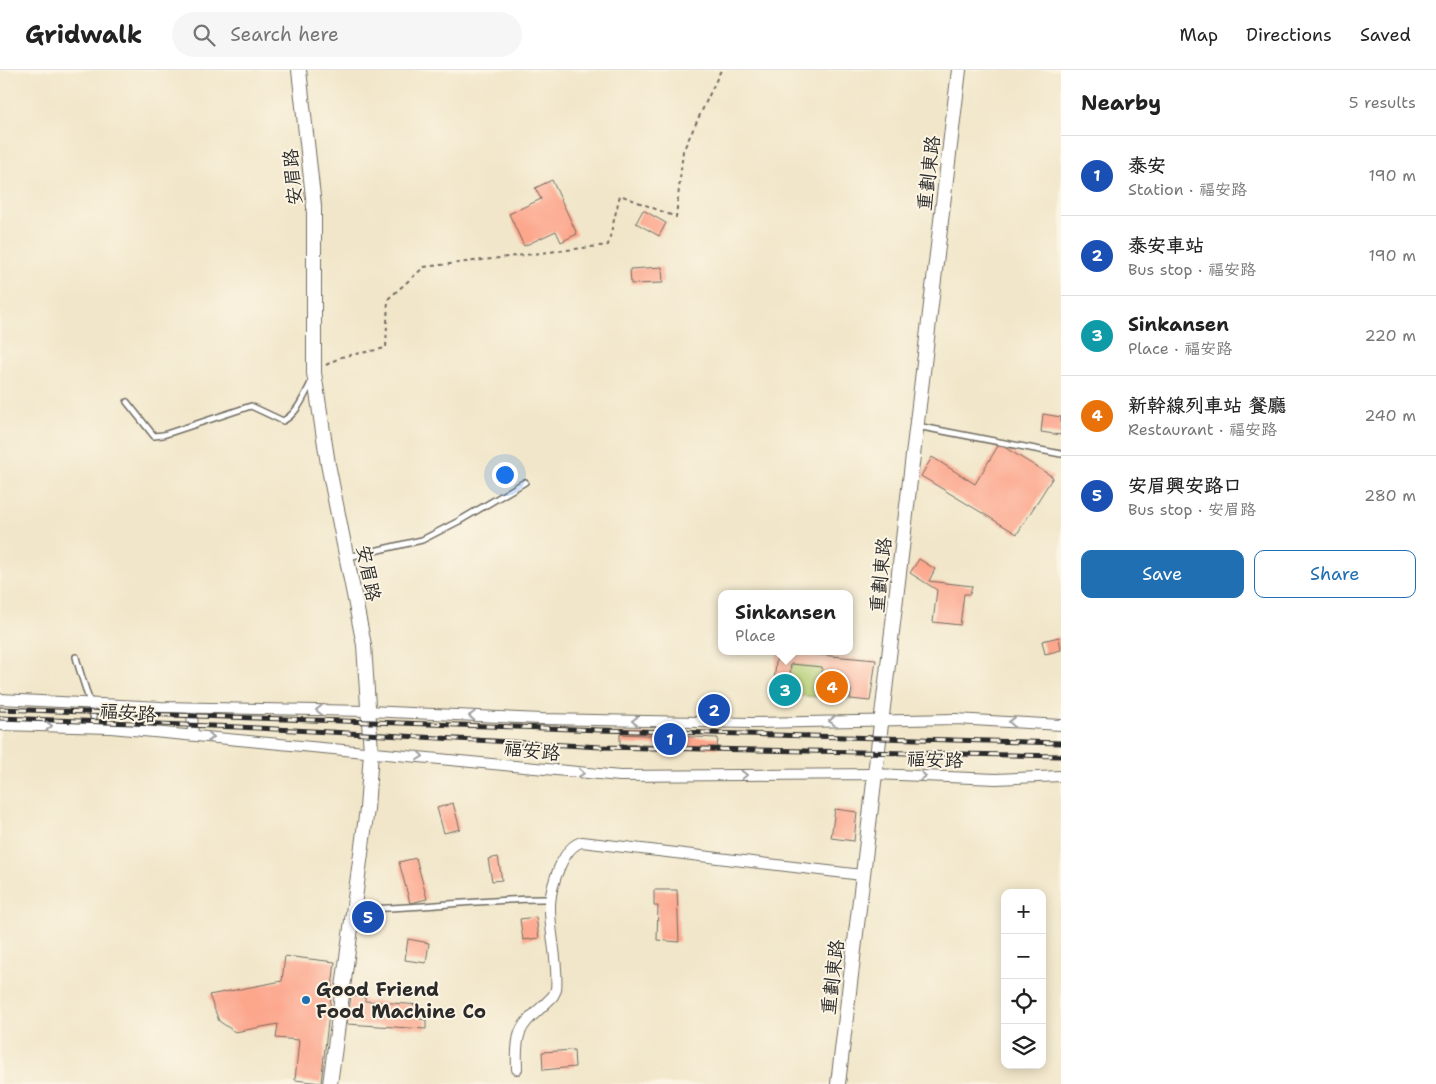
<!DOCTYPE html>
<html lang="en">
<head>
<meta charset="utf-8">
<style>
	body { margin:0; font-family:"Shantell Sans","LXGW WenKai TC",sans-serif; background:#f6f6f6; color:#222 }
	.controls { position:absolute; right:15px; bottom:15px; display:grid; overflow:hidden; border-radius:10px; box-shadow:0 2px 12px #0003 }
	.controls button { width:45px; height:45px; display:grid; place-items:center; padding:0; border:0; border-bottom:1px solid #e0e0e0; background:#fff; color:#222; font:25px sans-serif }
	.you { position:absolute; left:504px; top:404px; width:18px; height:18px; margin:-12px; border:4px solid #fff; border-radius:50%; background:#1a73e8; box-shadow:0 0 0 8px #1a73e833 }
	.badge { display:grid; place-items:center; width:32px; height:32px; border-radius:50%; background:#1f6fb2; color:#fff; font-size:16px; font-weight:700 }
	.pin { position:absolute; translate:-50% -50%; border:2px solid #fff; box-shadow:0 1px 5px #0006 }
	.popup { position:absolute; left:718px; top:520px; width:135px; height:65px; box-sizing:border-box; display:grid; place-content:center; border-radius:10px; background:#fff; filter:drop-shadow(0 1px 4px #0005); font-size:16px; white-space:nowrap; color:#767676 }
	.popup b { font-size:19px; color:#222 }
	.popup::after { content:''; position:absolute; left:50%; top:100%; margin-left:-10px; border:10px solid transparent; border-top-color:#fff }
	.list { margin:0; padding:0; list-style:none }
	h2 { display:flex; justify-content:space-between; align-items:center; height:65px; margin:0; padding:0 20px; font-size:21px }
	h2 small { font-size:16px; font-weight:400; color:#767676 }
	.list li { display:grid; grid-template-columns:32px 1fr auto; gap:15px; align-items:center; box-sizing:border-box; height:80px; padding:0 20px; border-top:1px solid #e0e0e0 }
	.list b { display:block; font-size:19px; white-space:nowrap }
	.list p { margin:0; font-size:16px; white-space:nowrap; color:#767676 }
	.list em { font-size:16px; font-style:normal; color:#767676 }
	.actions { display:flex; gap:10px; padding:15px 20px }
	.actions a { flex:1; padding:11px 0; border:1px solid #1f6fb2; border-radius:10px; text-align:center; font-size:18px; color:#1f6fb2 }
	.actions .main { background:#1f6fb2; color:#fff }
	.icon { flex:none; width:28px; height:28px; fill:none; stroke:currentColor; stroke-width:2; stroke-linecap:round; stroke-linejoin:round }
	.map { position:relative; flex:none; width:1061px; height:1014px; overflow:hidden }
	header { display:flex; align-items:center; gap:30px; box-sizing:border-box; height:70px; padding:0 25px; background:#fff; border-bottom:1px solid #e0e0e0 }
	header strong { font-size:24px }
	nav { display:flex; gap:28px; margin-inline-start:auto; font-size:18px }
	.search { width:350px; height:45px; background:#f6f6f6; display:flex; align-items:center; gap:12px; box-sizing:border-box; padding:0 18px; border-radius:28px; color:#767676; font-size:19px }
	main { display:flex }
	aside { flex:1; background:#fff }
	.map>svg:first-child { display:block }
</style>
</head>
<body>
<header>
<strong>Gridwalk</strong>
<div class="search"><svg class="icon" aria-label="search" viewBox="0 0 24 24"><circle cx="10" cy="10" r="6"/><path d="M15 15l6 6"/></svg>Search here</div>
<nav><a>Map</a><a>Directions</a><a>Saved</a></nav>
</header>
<main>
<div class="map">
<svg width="1061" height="1014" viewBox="0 0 1061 1014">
	<rect width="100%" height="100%" fill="#fcf5e5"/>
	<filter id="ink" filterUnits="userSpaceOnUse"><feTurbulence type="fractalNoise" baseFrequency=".02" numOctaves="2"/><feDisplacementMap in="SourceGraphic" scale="10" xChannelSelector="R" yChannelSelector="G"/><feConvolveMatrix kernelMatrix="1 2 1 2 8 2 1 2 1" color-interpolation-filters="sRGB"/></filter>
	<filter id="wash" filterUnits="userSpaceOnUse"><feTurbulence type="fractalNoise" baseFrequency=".0096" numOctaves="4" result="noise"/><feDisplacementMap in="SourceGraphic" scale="20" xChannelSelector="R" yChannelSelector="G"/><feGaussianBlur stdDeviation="1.12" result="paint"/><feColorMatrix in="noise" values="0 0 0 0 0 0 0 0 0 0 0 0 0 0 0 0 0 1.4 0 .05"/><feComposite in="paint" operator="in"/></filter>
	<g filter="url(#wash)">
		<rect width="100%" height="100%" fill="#f1e6c9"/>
		<path fill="#b1cb70" stroke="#6e7b4e" d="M791,594L851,599L845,609L844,619L851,620L850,629L788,625Z"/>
		<g id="blocks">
			<path fill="#fca68c" d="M552,110L577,164L561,172L556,161L524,176L509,144L541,129L535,118Z
				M643,140L666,153L659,166L636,153Z
				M662,197L663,213L631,214L630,199Z
				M1043,344L1061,347V365L1041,362Z
				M998,376L1004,377L1053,407L1017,464L921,406L932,387L975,414Z
				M919,489L935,499L929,511L972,516L970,524H964L960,555L933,552L937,520L910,503Z
				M1059,567L1061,580L1045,584L1042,571Z
				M777,581L876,590L870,631L850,629L851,620H844L845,613H822V597L791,594L788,625L773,624Z
				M620,664L718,668L717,678L620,674Z
				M453,733L460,759L444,763L437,738Z
				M835,739L857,742L854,771L831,768Z
				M498,787L502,810L492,811L488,789Z
				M416,788L427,829L410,833L399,792Z
				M654,820H677L679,872L657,870L658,836H654Z
				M536,847L539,868L523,870L520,849Z
				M408,869L429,873L426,893L405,890Z
				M285,886L335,892L321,1013L295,1010L299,970L276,968L278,954L235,962L219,951L209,925L282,911Z
				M351,926L365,927V931L420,935L419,949L426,950V959L347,954Z
				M574,980L575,997L543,1000L542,982Z"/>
		</g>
	</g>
	<g filter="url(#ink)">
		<use href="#blocks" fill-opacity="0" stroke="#706c62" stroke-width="1"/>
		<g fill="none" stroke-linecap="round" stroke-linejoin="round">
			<g stroke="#706c62" stroke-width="8">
				<path id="lane" d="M127,332L154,366L163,365L251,336L283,351C298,343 304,326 312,311
					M917,356L1061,384
					M348,487L422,470L459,451L525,412
					M76,587C82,611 92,633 95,657
					M355,839C421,839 485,828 551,829"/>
			</g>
			<g stroke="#706c62" stroke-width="12">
				<path id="street" d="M0,629L161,637L368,641L542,649L751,653L956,649L1061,655
					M192,638L193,665
					M0,655L111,658L620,706L874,704L996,709L1061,706
					M517,999C515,952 523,957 553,926L556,920C559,892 549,863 550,834C551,816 563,776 582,772L862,805"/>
			</g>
			<g stroke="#706c62" stroke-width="16">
				<path id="secondary" d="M299,0L314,136V303L328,394L364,575L371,682L367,739L330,1014
					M838,1014L959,0"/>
			</g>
			<path stroke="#706c62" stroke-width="2" stroke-dasharray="4 4" stroke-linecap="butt" d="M326,295L341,287L386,278L388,229L424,197L608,175L620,125L676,147L683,81L721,0"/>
			<use href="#lane" stroke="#fff" stroke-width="5"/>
			<use href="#street" stroke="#fff" stroke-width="10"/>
			<use href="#secondary" stroke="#fff" stroke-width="14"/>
			<g stroke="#2b2b2b" stroke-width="5">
				<path id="rail" d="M0,639L601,660L1061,673
					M0,648L238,657L601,677L1061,686"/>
			</g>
			<use href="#rail" stroke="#fcf5e5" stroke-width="3" stroke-dasharray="9" stroke-linecap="butt"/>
		</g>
		<defs><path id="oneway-chevron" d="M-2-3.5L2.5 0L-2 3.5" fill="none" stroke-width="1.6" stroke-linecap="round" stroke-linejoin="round" transform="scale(1.25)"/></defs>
		<g stroke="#a0a0a0">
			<use href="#oneway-chevron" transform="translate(319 640) rotate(-179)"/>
			<use href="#oneway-chevron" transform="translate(472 646) rotate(-178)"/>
			<use href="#oneway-chevron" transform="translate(635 651) rotate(-179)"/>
			<use href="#oneway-chevron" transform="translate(832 651) rotate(178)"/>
			<use href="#oneway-chevron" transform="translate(1012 652) rotate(-177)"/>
			<use href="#oneway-chevron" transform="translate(49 656) rotate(1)"/>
			<use href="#oneway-chevron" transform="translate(211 667) rotate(5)"/>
			<use href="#oneway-chevron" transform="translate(420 686) rotate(6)"/>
			<use href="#oneway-chevron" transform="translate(581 703) rotate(6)"/>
			<use href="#oneway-chevron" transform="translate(744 705) rotate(-1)"/>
			<use href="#oneway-chevron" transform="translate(923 706) rotate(2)"/>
		</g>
	</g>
	<circle fill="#1f6fb2" stroke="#fcf5e5" stroke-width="2" cx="306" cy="930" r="5"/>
	<g text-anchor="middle" stroke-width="4" stroke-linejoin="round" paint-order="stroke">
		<g font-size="19" fill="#2b2b2b" stroke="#fcf5e5">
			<text transform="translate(928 103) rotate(-83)" y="7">重劃東路</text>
			<text transform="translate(292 107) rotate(-95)" y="7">安眉路</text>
			<text transform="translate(369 503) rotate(79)" y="7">安眉路</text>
			<text transform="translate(880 505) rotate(-84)" y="7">重劃東路</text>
			<text transform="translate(128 642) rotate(4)" y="7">福安路</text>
			<text transform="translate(532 680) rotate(6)" y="7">福安路</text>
			<text transform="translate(935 689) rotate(2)" y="7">福安路</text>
			<text transform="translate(832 907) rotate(-83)" y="7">重劃東路</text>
		</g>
		<g font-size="19" font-weight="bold" fill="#2b2b2b" stroke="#fcf5e5" text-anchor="start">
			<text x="316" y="926">Good Friend<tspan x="316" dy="22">Food Machine Co</tspan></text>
		</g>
	</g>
</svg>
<div class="controls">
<button>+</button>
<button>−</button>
<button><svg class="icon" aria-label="locate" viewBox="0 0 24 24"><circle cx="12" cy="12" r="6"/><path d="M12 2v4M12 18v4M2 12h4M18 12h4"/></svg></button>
<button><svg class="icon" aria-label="layers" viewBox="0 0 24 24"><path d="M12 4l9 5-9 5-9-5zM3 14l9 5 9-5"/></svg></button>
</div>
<div class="you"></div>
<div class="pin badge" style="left:670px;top:669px;background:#1a4fb4">1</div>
<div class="pin badge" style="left:714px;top:640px;background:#1a4fb4">2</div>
<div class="pin badge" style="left:785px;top:620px;background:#0f9aa8">3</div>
<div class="popup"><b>Sinkansen</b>Place</div>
<div class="pin badge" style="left:832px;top:617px;background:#e8710a">4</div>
<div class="pin badge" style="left:368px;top:847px;background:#1a4fb4">5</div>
</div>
<aside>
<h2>Nearby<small>5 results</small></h2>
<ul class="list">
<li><span class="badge" style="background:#1a4fb4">1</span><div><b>泰安</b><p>Station · 福安路</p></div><em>190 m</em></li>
<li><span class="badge" style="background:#1a4fb4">2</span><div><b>泰安車站</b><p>Bus stop · 福安路</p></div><em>190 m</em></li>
<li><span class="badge" style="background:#0f9aa8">3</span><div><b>Sinkansen</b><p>Place · 福安路</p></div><em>220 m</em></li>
<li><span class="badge" style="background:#e8710a">4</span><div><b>新幹線列車站 餐廳</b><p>Restaurant · 福安路</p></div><em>240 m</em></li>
<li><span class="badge" style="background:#1a4fb4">5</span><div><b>安眉興安路口</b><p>Bus stop · 安眉路</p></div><em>280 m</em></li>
</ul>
<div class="actions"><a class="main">Save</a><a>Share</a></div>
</aside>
</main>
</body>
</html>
